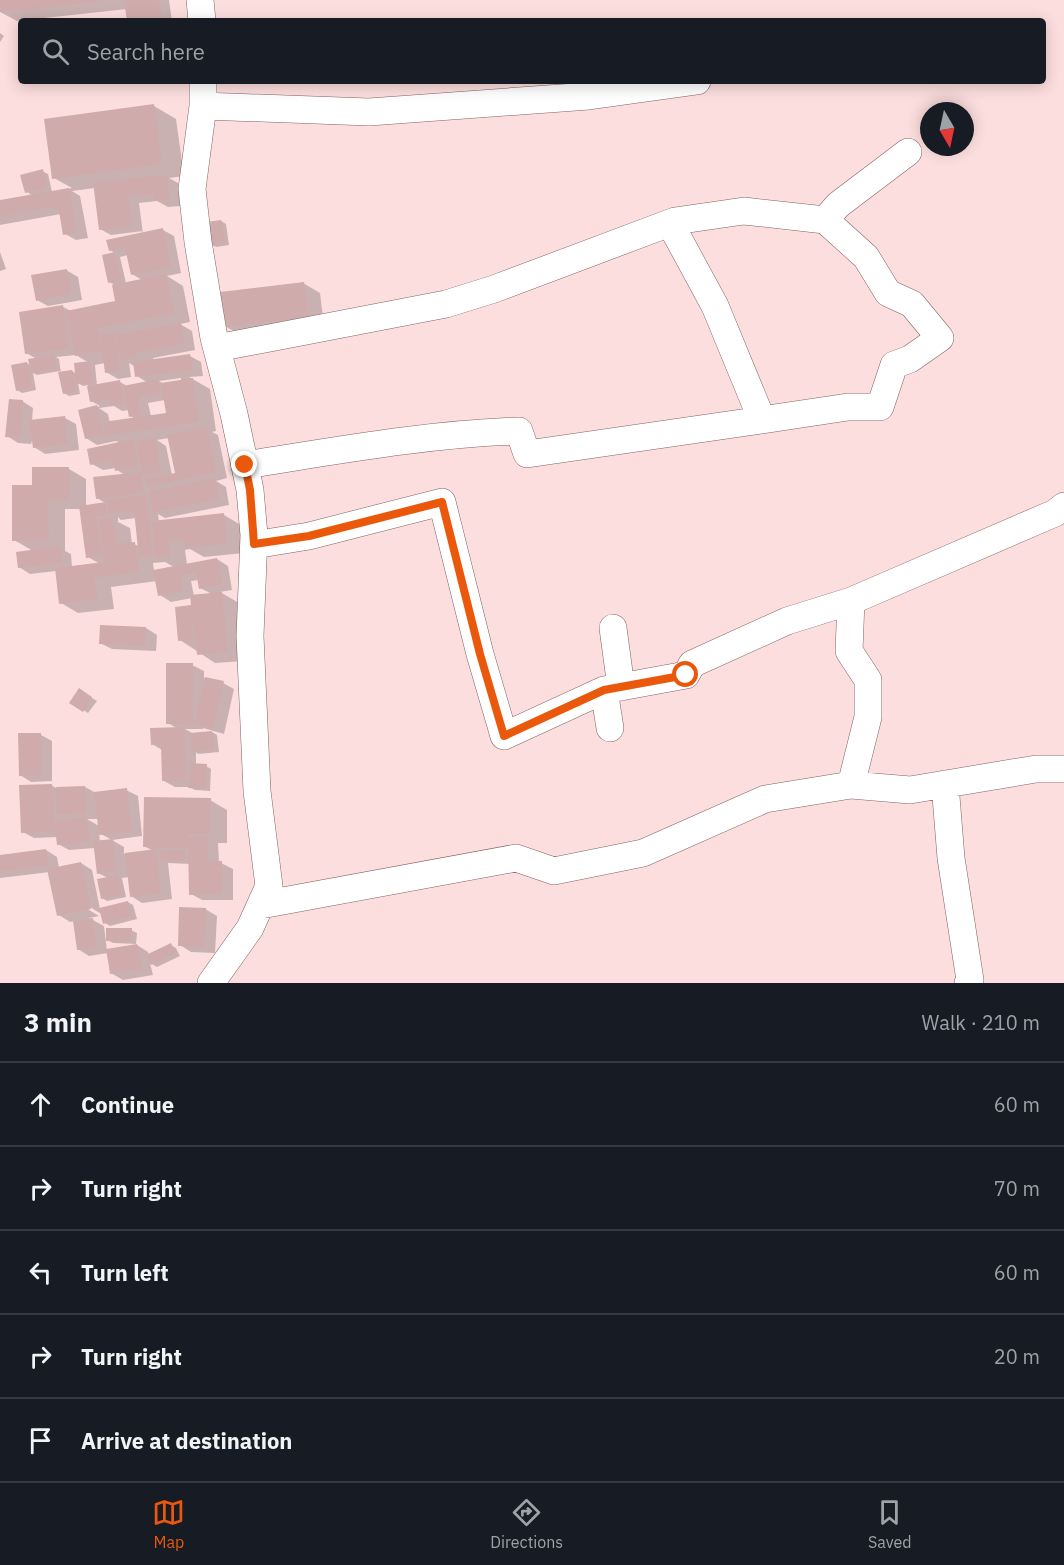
<!DOCTYPE html>
<html lang="en">
<head>
<meta charset="utf-8">
<style>
	body { margin:0; font-family:"IBM Plex Sans",sans-serif; background:#20242c; color:#f1f3f6 }
	.compass { position:absolute; left:920px; top:102px; width:54px; height:54px; border-radius:50%; background:#171b24; box-shadow:0 3px 15px #0003; rotate:171deg }
	.stop { position:absolute; width:18px; height:18px; margin:-14px; border:4px solid #ea580c; border-radius:50%; background:#fff }
	.stop.end { background:#ea580c; border-color:#fff; box-shadow:0 2px 6px #0008 }
	.list { margin:0; padding:0; list-style:none }
	h2 { display:flex; justify-content:space-between; align-items:center; height:78px; margin:0; padding:0 24px; font-size:26px }
	h2 small { font-size:20px; font-weight:400; color:#9ea1a6 }
	.list li { display:grid; grid-template-columns:39px 1fr auto; gap:18px; align-items:center; box-sizing:border-box; height:84px; padding:0 24px; border-top:2px solid #363941 }
	.list b { display:block; font-size:22px; white-space:nowrap }
	.list em { font-size:20px; font-style:normal; color:#9ea1a6 }
	.icon { flex:none; width:33px; height:33px; fill:none; stroke:currentColor; stroke-width:2; stroke-linecap:round; stroke-linejoin:round }
	.map { position:relative; flex:none; width:1064px; height:983px; overflow:hidden }
	.search { position:absolute; background:#171b24; box-shadow:0 3px 15px #0003; left:18px; right:18px; top:18px; height:66px; display:flex; align-items:center; gap:15px; box-sizing:border-box; padding:0 21px; border-radius:6px; color:#9ea1a6; font-size:22px }
	.sheet { height:498px; background:#171b24 }
	nav { display:flex; justify-content:space-around; align-items:center; box-sizing:border-box; height:84px; border-top:2px solid #363941; background:#171b24; font-size:16px; color:#9ea1a6 }
	nav a { display:grid; justify-items:center; gap:3px }
	nav .on { color:#ea580c }
	.map>svg:first-child { display:block }
</style>
</head>
<body>
<div class="map">
<svg width="1064" height="983" viewBox="0 0 1064 983">
	<rect width="100%" height="100%" fill="#fddede"/>
	<path fill="#0003" fill-rule="evenodd" d="M0,0H169L172,21H128L127,9L17,21L0,12Z
		M0,33L4,36L0,42Z
		M154,106L176,119L184,176L169,178L178,183L180,206L168,207L157,201L139,203L143,234L163,230L174,236L181,273L167,276L183,286L190,322L180,324L192,331L195,350L153,358L154,360L190,356L201,362L203,376L189,377L210,389L216,431L212,432L218,435L227,478L216,481L226,487L229,505L165,518L158,514L159,522L224,515L241,525L244,553L204,557L190,549L185,550L187,565L217,559L228,566L232,590L220,592L239,603L244,661L215,663L180,640L193,606L192,598L171,602L160,595L157,581L111,587L114,609L78,613L61,603L56,571L30,574L19,567L33,551L14,540L34,486L33,469H69L86,479V507L107,504L97,498L125,475L117,470L116,468L103,470L92,464L120,443L116,441L97,445L86,438L80,411L100,406L91,401L88,385L83,386L78,383L80,394L69,396L64,393L60,371L37,375L33,373L36,390L22,393L17,390L27,363L31,366L37,359L26,353L63,307L71,311L117,303L113,284L109,282L104,256L116,254L110,250L143,234V231L111,235L100,229L95,188L72,191L80,196L88,238L76,240L65,234L61,214L0,225V202L33,196L27,192L42,171L48,174L52,192L72,188L54,178ZM128,255L132,274L142,280L126,283L120,257ZM76,355L89,363L77,374L72,371L61,373L59,359L56,357ZM105,363L106,372L118,379L131,377L129,363L134,366L137,376L148,383L129,387L120,382L97,386L95,365ZM181,378V381L164,384L159,381ZM165,400L168,414L151,416L148,403ZM114,406L122,411L129,410L131,416L135,419L110,423L108,414L99,408ZM169,438L176,474L172,475L166,446L157,440ZM65,509H81L88,557L100,564L72,568L71,554L65,551ZM118,517L121,520L136,518L140,546L132,544L130,528L118,522ZM165,562L174,567L154,571L153,563ZM199,580L200,588L212,594L194,596L191,581Z
		M221,221L226,224L229,245L216,247L210,244Z
		M0,252L6,269L0,271Z
		M66,270L78,277L82,300L48,306L37,300Z
		M303,283L320,293L324,326L242,336L225,326Z
		M22,401L33,408L32,421L65,418L76,424L79,450L45,454L34,447L33,437L31,444L18,443L7,436Z
		M146,628L157,635L156,651L112,649L100,643Z
		M192,665L204,671V678L223,683L234,689L224,734L203,728V729H185L194,734L212,732L217,735L219,752L198,754L196,752V765L206,766L211,769L210,791L195,790L189,787H175L164,781L162,750L152,744L178,729L168,723Z
		M79,690L97,701L88,713L71,702Z
		M41,735L52,741V781L31,782L20,775Z
		M51,785L56,788L85,787L96,793L126,790L138,796L142,836L112,840L124,847V854L153,851L144,846L210,800L227,810V843H218L219,862L233,869V900H202L191,894L190,864L168,863L172,899L142,903L131,896L129,877L122,878L126,897L107,901L102,898L108,878L98,873L95,848L69,850L58,844V837L34,838L23,832ZM87,819H98L99,826ZM99,833L112,840L100,842Z
		M46,850L57,857L59,868L81,863L92,870L100,909L128,902L133,905L137,919L110,926L105,923L103,915L85,904L84,907L99,916L89,918L104,926L107,951L137,945L148,952L149,955L171,945L176,948L180,956L157,967L150,963L153,975L123,980L111,973L108,953L89,956L78,949L75,921L70,922L59,915L50,872L0,878V856Z
		M205,909L217,916L215,953L191,952L180,945Z
		M131,930L137,933L136,944L113,943L106,939Z"/>
	<path fill="#d0abab" d="M0,0H97V2L0,12Z
		M124,0H159L162,21H127Z
		M154,104L162,164L52,179L44,119Z
		M43,169L47,187L25,193L20,175Z
		M167,175L170,200L155,201L154,194L129,197L132,226L99,230L93,182Z
		M69,188L77,232L63,235L58,206L0,217V200Z
		M221,220L225,242L209,245L206,222Z
		M163,228L171,267L131,275L125,248L109,251L106,240Z
		M115,252L121,280L108,283L102,255Z
		M67,269L71,294L36,301L31,275Z
		M166,274L174,313L97,328L102,351L75,356L66,311L115,301L112,285Z
		M304,282L308,317L224,327L220,292Z
		M63,305L69,348L25,354L19,312Z
		M181,323L185,344L135,353L136,358L121,361L116,335Z
		M115,333L120,371L105,373L100,335Z
		M190,354L192,370L135,377L133,362Z
		M54,355L56,369L31,373L28,359Z
		M90,361L93,382L76,384L74,363Z
		M27,362L32,387L16,391L11,365Z
		M72,370L76,392L63,394L58,372Z
		M193,378L199,422L105,436L103,422L166,413L161,383Z
		M158,379L161,392L138,397L141,415L129,417L123,386Z
		M120,380L125,403L110,405L109,399L90,402L87,386Z
		M9,399L23,400L20,438L5,437Z
		M97,405L103,435L85,439L78,410Z
		M65,416L68,444L33,448L29,420Z
		M207,427L216,472L148,487L146,479L175,473L167,435Z
		M155,438L161,472L142,475L136,441Z
		M133,439L138,466L115,471L113,460L90,465L87,449Z
		M32,467H69V500H48L49,541H12V485H32Z
		M141,472L143,493L96,499L93,477Z
		M215,478L219,499L153,512L149,492Z
		M146,495L153,556L139,558L134,511L109,514L107,500Z
		M106,502L107,515L96,516L102,556L86,558L79,506Z
		M224,513L227,544L185,548L184,539L169,540L170,556L155,558L152,521Z
		M113,517L117,544L135,542L139,572L94,578L98,599L59,604L55,568L104,562L99,519Z
		M60,546L62,563L18,568L16,552Z
		M217,558L222,584L199,589L196,572L180,575L183,591L158,596L153,570Z
		M222,592L228,652L197,655L194,625H192L193,640L178,641L175,607L191,605L190,595Z
		M100,625L146,627L145,646L99,644Z
		M166,663H193V724H166Z
		M205,677L224,681L213,728L194,724Z
		M79,688L92,697L83,712L69,703Z
		M184,727L186,781H162L161,744L151,745L150,728Z
		M212,731L214,749L192,752L190,733Z
		M18,733H41V776H19Z
		M190,763L207,764L205,789L188,788Z
		M52,784L54,831L21,833L19,785Z
		M85,786L86,813L57,814L56,787Z
		M127,788L132,831L99,835L94,792Z
		M144,797L211,798L210,834H188V837L207,836L208,861H222V894L189,895L188,839L187,848L143,847Z
		M87,817L90,841L57,845L54,821Z
		M113,839L117,871L97,874L93,841Z
		M46,849L48,865L0,871V855Z
		M156,849L161,893L130,897L125,853Z
		M161,850H185V861H161Z
		M81,862L91,909L57,916L47,869Z
		M118,875L122,895L101,899L97,879Z
		M128,901L132,916L103,924L99,908Z
		M179,907L206,908L204,947L178,946Z
		M93,918L97,948L77,950L73,921Z
		M106,928H132V941H106Z
		M171,943L175,953L151,965L146,955Z
		M137,944L142,969L110,974L106,949Z"/>
	<g fill="none" stroke-linecap="round" stroke-linejoin="round">
		<g stroke="#836262" stroke-width="28">
			<path id="minor" d="M200,0L202,21
				M203,81V106L192,189L198,242L214,338L234,414L250,490L254,535L250,636L257,791L269,886L250,928L211,983
				M203,106L369,112L589,96L697,81
				M217,348L446,304L494,289L675,221L744,211L825,220L838,205L908,152
				M762,420L848,407H880L894,365L910,359L940,338L912,304L888,293L866,257L825,220
				M245,465C335,451 427,434 519,431L527,454L762,420L715,306L670,223
				M254,545L309,536L442,502L480,654L504,736L604,690
				M613,628L621,687
				M610,728L604,690L686,675L692,664L787,621L851,601
				M945,784L951,858L970,980L968,983
				M851,785L868,717V680L849,651L851,601L1055,513L1064,506
				M261,905L516,858L554,871L643,853L765,799L851,785L910,790L1036,769H1064"/>
		</g>
		<use href="#minor" stroke="#fff" stroke-width="27"/>
	</g>
	<g fill="none" stroke-linecap="round" stroke-linejoin="round">
		<path stroke="#ea580c" stroke-width="8" d="M245,465L250,490L254,544L309,536L442,502L480,654L504,736L604,690L686,675"/>
	</g>
</svg>
<svg class="compass" viewBox="-18 -18 36 36"><path d="M0-13l5 13h-10z" fill="#e53935"/><path d="M0 13l5-13h-10z" fill="#9ea1a6"/></svg>
<div class="stop" style="left:686px;top:675px"></div>
<div class="stop end" style="left:245px;top:465px"></div>
<div class="search"><svg class="icon" aria-label="search" viewBox="0 0 24 24"><circle cx="10" cy="10" r="6"/><path d="M15 15l6 6"/></svg>Search here</div>
</div>
<section class="sheet">
<h2>3 min<small>Walk · 210 m</small></h2>
<ul class="list">
<li><svg class="icon" aria-label="ahead" viewBox="0 0 24 24"><path d="M12 20V5M6 11l6-6 6 6"/></svg><div><b>Continue</b></div><em>60 m</em></li>
<li><svg class="icon" aria-label="right" viewBox="0 0 24 24"><path d="M7 20v-9h11M14 6l5 5-5 5"/></svg><div><b>Turn right</b></div><em>70 m</em></li>
<li><svg class="icon" aria-label="left" viewBox="0 0 24 24"><path d="M17 20v-9H6M10 6l-5 5 5 5"/></svg><div><b>Turn left</b></div><em>60 m</em></li>
<li><svg class="icon" aria-label="right" viewBox="0 0 24 24"><path d="M7 20v-9h11M14 6l5 5-5 5"/></svg><div><b>Turn right</b></div><em>20 m</em></li>
<li><svg class="icon" aria-label="arrive" viewBox="0 0 24 24"><path d="M6 21V4h12l-3 4 3 4H6"/></svg><div><b>Arrive at destination</b></div></li>
</ul>
</section>
<nav>
<a class="on"><svg class="icon" aria-label="map" viewBox="0 0 24 24"><path d="M3 6l6-2 6 2 6-2v14l-6 2-6-2-6 2zM9 4v14M15 6v14"/></svg>Map</a>
<a><svg class="icon" aria-label="directions" viewBox="0 0 24 24"><path d="M12 3l9 9-9 9-9-9zM9 14v-3h6M13 9l2 2-2 2"/></svg>Directions</a>
<a><svg class="icon" aria-label="saved" viewBox="0 0 24 24"><path d="M7 4h10v16l-5-4-5 4z"/></svg>Saved</a>
</nav>
</body>
</html>
